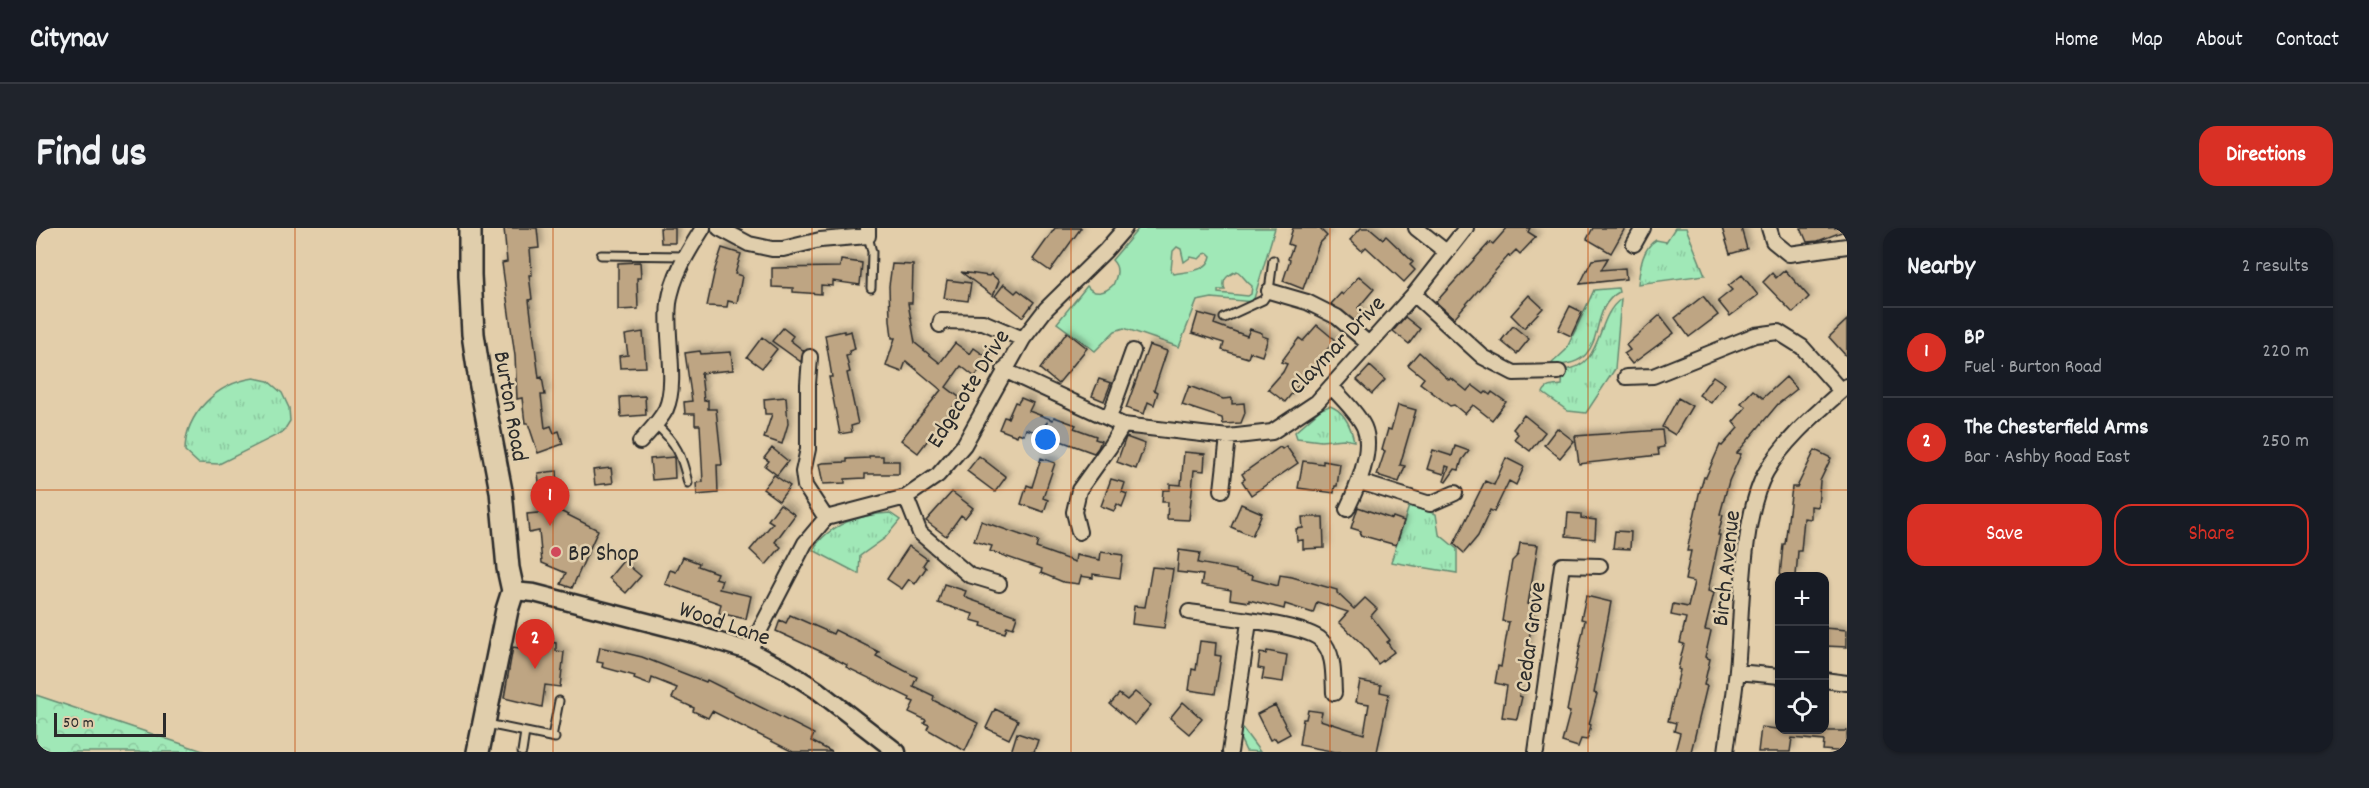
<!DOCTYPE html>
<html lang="en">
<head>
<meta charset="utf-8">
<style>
	body { margin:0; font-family:Dekko,sans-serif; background:#20242c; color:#f1f3f6 }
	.controls { position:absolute; right:18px; bottom:18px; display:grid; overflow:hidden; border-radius:12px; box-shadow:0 2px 4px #0004 }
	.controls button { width:54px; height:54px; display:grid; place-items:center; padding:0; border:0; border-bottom:2px solid #363941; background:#171b24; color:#f1f3f6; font:30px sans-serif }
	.scale { position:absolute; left:18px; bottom:15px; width:112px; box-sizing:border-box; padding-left:6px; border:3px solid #2b2b2b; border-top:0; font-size:16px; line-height:21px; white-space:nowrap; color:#2b2b2b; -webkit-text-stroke:4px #e0ceac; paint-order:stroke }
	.you { position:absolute; left:1010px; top:212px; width:21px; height:21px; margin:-15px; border:4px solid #fff; border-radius:50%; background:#1a73e8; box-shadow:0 0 0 9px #1a73e833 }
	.badge { display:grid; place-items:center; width:39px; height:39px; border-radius:50%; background:#d93025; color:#fff; font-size:20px; font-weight:700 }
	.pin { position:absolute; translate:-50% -50px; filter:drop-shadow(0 2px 3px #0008) }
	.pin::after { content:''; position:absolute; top:32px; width:21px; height:18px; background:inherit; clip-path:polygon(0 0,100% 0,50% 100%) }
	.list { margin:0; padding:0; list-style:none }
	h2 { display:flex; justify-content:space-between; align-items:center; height:78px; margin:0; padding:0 24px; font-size:26px }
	h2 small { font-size:20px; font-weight:400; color:#9ea1a6 }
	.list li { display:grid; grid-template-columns:39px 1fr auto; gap:18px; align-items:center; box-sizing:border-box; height:90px; padding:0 24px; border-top:2px solid #363941 }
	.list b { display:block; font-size:22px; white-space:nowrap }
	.list p { margin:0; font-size:20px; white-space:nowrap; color:#9ea1a6 }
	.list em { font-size:20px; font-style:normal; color:#9ea1a6 }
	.actions { display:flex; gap:12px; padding:18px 24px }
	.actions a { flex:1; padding:14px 0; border:2px solid #d93025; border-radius:18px; text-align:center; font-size:21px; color:#d93025 }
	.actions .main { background:#d93025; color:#fff }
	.icon { flex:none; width:33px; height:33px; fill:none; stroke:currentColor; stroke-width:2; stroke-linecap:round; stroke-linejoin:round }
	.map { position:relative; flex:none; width:1811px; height:524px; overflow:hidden; border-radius:18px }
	header { display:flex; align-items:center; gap:36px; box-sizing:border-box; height:84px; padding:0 30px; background:#171b24; border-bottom:2px solid #363941 }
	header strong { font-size:28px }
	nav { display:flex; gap:33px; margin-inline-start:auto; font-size:21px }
	.intro { display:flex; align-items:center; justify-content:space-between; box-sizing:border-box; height:144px; padding:0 36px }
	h1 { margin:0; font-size:42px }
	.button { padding:15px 27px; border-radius:18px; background:#d93025; color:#fff; font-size:21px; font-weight:700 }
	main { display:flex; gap:36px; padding:0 36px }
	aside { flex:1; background:#171b24; border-radius:18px; box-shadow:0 2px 4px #0004 }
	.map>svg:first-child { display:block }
</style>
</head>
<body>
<header>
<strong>Citynav</strong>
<nav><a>Home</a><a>Map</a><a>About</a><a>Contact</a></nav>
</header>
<div class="intro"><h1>Find us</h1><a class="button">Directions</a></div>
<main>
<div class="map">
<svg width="1811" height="524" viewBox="0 0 1811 524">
	<defs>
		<pattern id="grass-tufts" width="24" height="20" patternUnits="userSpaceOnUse" patternTransform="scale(1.5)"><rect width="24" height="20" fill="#a0e8b7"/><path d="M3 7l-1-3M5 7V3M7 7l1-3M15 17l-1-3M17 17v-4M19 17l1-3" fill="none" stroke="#8ac79e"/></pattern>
		<pattern id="forest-crowns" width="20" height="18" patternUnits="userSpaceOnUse" patternTransform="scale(1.5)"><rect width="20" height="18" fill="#a0e8b7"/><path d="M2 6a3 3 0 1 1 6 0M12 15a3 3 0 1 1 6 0" fill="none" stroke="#8ac79e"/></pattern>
		<filter id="shadow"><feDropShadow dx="4" dy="-4" stdDeviation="3" flood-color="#0004"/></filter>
	</defs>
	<rect width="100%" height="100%" fill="#e3ceaa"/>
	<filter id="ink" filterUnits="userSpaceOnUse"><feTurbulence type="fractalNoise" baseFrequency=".0167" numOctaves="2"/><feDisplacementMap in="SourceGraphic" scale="12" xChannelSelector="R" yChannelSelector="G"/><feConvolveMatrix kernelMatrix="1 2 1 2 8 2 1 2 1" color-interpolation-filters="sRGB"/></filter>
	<g filter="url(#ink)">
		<path fill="url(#grass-tufts)" stroke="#668a71" stroke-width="1.5" d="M1639,0H1650L1669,47L1602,56C1604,41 1606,20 1620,12L1630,14Z
			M1582,60L1583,64C1547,84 1578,139 1514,137L1530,122L1558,62Z
			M1585,71L1579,141L1550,185L1532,183L1507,165C1510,157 1518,158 1526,157L1527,142C1569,139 1558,90 1585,71Z
			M218,150L232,153L246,165L253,180L254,193L247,204L183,236L162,235L149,223C149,185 182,155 218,150Z
			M1294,178C1308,183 1315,199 1318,213L1308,211L1285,213L1261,210L1259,204L1285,181Z
			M1373,278L1400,286L1403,306L1421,321V345L1355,334Z
			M854,285L864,292L849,310L824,328L823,346L777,322C792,296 826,286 854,285Z
			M1204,497L1224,524L1210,523L1203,508Z"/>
		<path fill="url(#forest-crowns)" stroke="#668a71" stroke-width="1.5" d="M0,467L170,524H0Z"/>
		<path fill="#a0e8b7" stroke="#668a71" stroke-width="1.5" fill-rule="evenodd" d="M1103,0H1239L1217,74L1176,70L1161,73L1143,119L1088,100L1079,103L1059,123L1021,95L1051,58C1058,68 1069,65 1077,57C1081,48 1084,40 1076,32ZM1141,19L1145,21L1148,34L1155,29L1163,31L1168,26L1172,25L1175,28C1172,44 1152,43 1138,46L1135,42L1137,23ZM1201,43C1207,47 1209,53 1216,58L1215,66L1212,68L1182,65V62H1189C1185,51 1192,47 1201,43Z"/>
		<path fill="#bea583" stroke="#2b2b2b" stroke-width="1.5" filter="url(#shadow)" d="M468,0H501L503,20L494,21L496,47H493L496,71L493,72L503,150L506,149L509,167H505L509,200L515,198L518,205L523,203L527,216L502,225L492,195H489L486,170L481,171L479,128L466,35L471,34Z
			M624,0H639V15H625Z
			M1019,0H1045L1014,43L997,31Z
			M1257,0H1283L1291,8L1283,16L1267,61L1247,53L1254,32L1252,31L1257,18L1252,16Z
			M1325,0H1334L1347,11L1350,8L1377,34L1374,37L1379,42L1368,54L1330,19L1326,23L1314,12Z
			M1471,0H1494L1492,4L1500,9L1484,26L1480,22L1474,28L1473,27L1418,90L1400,74L1454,14L1457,16Z
			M1557,0H1589L1575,25L1551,11Z
			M1686,0H1705L1711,21L1694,26Z
			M1765,0H1811V2L1782,13L1771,14Z
			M686,20L705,26L699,46L706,48L701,75L692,73L691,79L671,78L679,41Z
			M1572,30L1565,42L1589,40L1590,51L1544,56L1556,32Z
			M805,32L826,35L824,57L797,53V58L785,57V66L757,64V60L736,59V40L804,39Z
			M604,34L605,50H601L602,81L582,82V35Z
			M856,36L877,37L876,75H872L879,115L904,135L919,115L934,126L938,120L952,130L939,149L925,138L910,159L924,170L882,225L865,212L905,162L870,133L866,144L850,138L859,110H856L854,92L853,58Z
			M1749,42L1773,69L1757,85L1727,54L1736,45L1740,50Z
			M925,44L953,48L955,46L963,53L957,68Z
			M1706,47L1722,67L1694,88L1682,73L1696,62L1692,58Z
			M1323,48L1338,61L1322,80L1326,84L1319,93L1295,76L1305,65L1307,67Z
			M911,52L935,55L932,73L908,70Z
			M968,56L979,65L982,62L998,74L987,89L959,68Z
			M1493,67L1507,80L1488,100L1475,87Z
			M1667,68L1682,87L1653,109L1639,90Z
			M1534,78L1546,84L1535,108L1522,102Z
			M1162,85L1180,90L1178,96L1211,108L1214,101L1226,105V108L1232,110L1226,128L1214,124L1212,130L1202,127L1186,122L1188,115L1156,105Z
			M1624,87L1638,105L1596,136L1588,126L1594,122L1590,117Z
			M1369,89L1384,101L1373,116L1357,103Z
			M1811,92V129L1793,109Z
			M1281,97L1299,112L1249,174L1232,161L1247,144L1251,136L1245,134L1263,110L1267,113Z
			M1477,98L1493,111L1481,126L1465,113Z
			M747,100L757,108L754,112L768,123L765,134L736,113Z
			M808,103V105L815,103L819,121L813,123L814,127L810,128L814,144L811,145L822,196L815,198L816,204L804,206L793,149H796L789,107Z
			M607,104L610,139L584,140L583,128L592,127L589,107Z
			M1031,104L1051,120L1022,156L1004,141Z
			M726,109L741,121L726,140L711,129Z
			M1113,117L1131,123L1118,162L1122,164L1118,177L1112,174L1108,186L1090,180Z
			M664,123L665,126L695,124L697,142L665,145L668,173L672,172V181H680L686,237H681L682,265L661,267L660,255L667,254L664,197H659V186H649L648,174L656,173L649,125Z
			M1383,124L1413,152L1415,150L1431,163L1436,157L1448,166L1450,164L1454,167L1456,164L1470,174L1456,192L1437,177L1429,186L1418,177L1414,178L1384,155L1388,150L1372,137Z
			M1334,138L1349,152L1336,166L1321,152Z
			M1677,148L1689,156L1675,175L1663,167Z
			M1750,149L1761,161L1742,176L1701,225L1705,226L1693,253L1684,286L1687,287L1682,307H1684L1672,363L1678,365L1669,402L1675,403L1669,429L1674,431L1668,457L1671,458L1655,524H1639L1644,505L1638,503L1640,495L1632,493L1644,442L1642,441L1648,416L1644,415L1650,390L1635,387L1637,376L1652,379L1658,354L1649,352L1655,323H1651L1663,266L1668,249H1670L1684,217L1686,218L1702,200L1697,194L1710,179L1705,175L1717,162L1727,170Z
			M1063,151L1075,155L1068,173L1056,168Z
			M1153,158L1187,171L1196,170V176L1208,175L1209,185L1205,195L1187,196L1186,190L1146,177Z
			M609,168L610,187L585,189L584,169Z
			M750,169L752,196L746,216L728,210L736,186H729L728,171Z
			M985,170L997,175L993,183L1017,192L1018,189L1040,197L1038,200L1060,208L1059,211L1065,213L1062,220L1058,225L1008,207L1012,193L1003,205L990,201L988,207L982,205L981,208L963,201L968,189L972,190L979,174L982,175Z
			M1642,170L1656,178L1639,207L1626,199Z
			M1362,177L1380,182L1364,237L1369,238L1363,254L1341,247L1349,223L1346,222L1352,201L1355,202Z
			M1488,187L1509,204L1494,223L1478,211L1482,206L1477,201Z
			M1521,200L1538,213L1524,230L1508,217Z
			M1626,202L1628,219L1622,220L1623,227L1543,236L1539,208Z
			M1090,209L1109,216L1100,241L1081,234Z
			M1250,218L1262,235L1215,267L1206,253L1209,251L1206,246L1244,219L1246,221Z
			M1419,218L1433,223L1426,232L1423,242L1419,241L1410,254L1408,253L1413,239L1410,238L1408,246L1391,241L1397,222L1416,228Z
			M736,220L752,233L741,247L729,238L733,233L728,230Z
			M1779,222L1795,230L1784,253L1782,279L1775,278V291L1768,290L1765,323H1762L1760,348H1744L1747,316H1749L1756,259H1761Z
			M1148,224L1169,226L1168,243L1158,242L1153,292L1131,291L1132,274H1126L1127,262H1134V256L1145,257Z
			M833,228H847V233H863V246H829V250L809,251V255L787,256L783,236L786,235L811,234V231L833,230Z
			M943,228L970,249L959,264L931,243Z
			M638,229L639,250L616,252L614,231Z
			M1005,230L1019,235L1007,270L1012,272L1008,284L985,276L991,257L996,259Z
			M1470,230L1488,239L1480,257L1473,253L1458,284L1454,282L1442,308L1428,325L1418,316L1449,253L1458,257Z
			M1267,233L1287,236V233L1304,236L1301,258H1299L1298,265L1262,260Z
			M575,240L577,255L559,257L557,242Z
			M521,243L522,260L504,262L502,245Z
			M738,247L754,258L743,273L727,261Z
			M1075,251L1089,255L1086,264L1091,266L1086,279L1081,276L1078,283L1065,278Z
			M916,264L937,280L929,290L925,287L910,308L890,293Z
			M744,276L759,287L739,314L745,319L730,337L714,322L737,295L732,292Z
			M1205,276L1226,285L1216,308L1195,299Z
			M1322,279L1356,291L1357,289L1368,293L1360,317L1324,307L1325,303L1315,300Z
			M524,283L562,302L536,360L525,356L530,345L506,335L503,303L493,305L491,286Z
			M1532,285L1545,286V290L1560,292L1559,311L1530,308Z
			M1266,289H1287L1288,320L1267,321V312L1261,313L1260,301L1267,300Z
			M945,293L1002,313L1000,320L1039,334L1040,327L1064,332L1065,324L1087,327L1084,350L1057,346V350L1045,348L1043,356L1027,354L1005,345L1006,341L954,323L956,318L938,313Z
			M1579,303L1595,304L1594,321L1577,320Z
			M1484,315L1502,317L1492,376L1499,377L1483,468L1486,469L1481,491L1466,489L1471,458L1459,455L1462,438L1465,439L1473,394L1466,393L1476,333L1482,327Z
			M873,318L891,331L887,337L890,340L879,356L873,351L866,361L851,351Z
			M1143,322L1164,325L1162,335L1200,342V344L1217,348L1216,351L1242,358L1244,347L1256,349L1301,362V365L1318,381L1329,370L1341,381L1335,388L1354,412L1351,414L1358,424L1342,436L1327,417L1303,394L1312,384L1281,374L1277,385L1249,376L1248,381L1213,372V374L1194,371L1195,362L1165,357L1167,347L1141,344Z
			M647,329L663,335L662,338L681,345L679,350L686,352L683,361L715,368L710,391L683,385L685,376L629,356L634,342L640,344Z
			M587,333L605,348L590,365L573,350Z
			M1116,339L1137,341L1128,400L1096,396L1098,378L1109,379Z
			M908,356L930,363L928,368L933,371L981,388L977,400L971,398L969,405L945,398L946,395L935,392L937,386L902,375Z
			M1550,368L1575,374L1558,465L1561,466L1553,496L1555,497L1551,512L1545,511L1542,519L1526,514L1534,484L1531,483L1549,392L1545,391Z
			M754,387L797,406L799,402L843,424L840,428L881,449L877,458L898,468L897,472L942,495L929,523L891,501L893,497L888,495L890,492L873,484L878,474L873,472L874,470L810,439L811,437L788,425L740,403L744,392L750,395Z
			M1788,400L1811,402V419L1788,418Z
			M484,409L520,415V423L528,424L524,459L509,457L506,479L468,470L477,419L483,420Z
			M1164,413L1180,415L1179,427L1185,428L1179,466L1153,462L1156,441L1160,442Z
			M564,419L606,429L670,454L671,452L778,506L775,513L796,524H757L676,483L672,490L657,483L658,480L636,470L641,460L616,450L614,457L598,451L599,448L566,439L567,435L561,434Z
			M1231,423L1251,427L1247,454L1226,451L1228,441L1222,440L1224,425L1230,426Z
			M1324,453L1345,457L1344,464L1353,466L1341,524H1300L1263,517L1267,491H1270L1272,482L1286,484L1284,492L1328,506L1333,476L1320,474Z
			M1099,464L1115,477L1099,497L1074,476L1083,466L1091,472Z
			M1147,474L1166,491L1153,506L1134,490Z
			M1239,477L1254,506L1241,513L1239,510L1234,512L1221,486Z
			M959,481L982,492L973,511L950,500Z
			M1725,499L1756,503H1811V524L1787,522L1788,513L1756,510L1754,524H1722Z
			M981,505L1002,512L998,524H975Z"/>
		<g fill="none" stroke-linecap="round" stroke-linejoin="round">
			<g stroke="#2b2b2b" stroke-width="11">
				<path id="service" d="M832,8L836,24L835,60
					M565,27L650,28
					M1188,90L1227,72L1233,63L1237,32
					M619,196C641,215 646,228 652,255
					M451,496L519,510
					M516,509L523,473
					M486,524L489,504"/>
			</g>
			<g stroke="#2b2b2b" stroke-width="18">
				<path id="minor" d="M683,0L713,16L736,21H747L784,12L832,8V0
					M1380,0L1409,23
					M1733,0L1737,13L1753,26L1811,18
					M1598,16L1607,0
					M1233,63L1271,74L1301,89L1333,116
					M1378,66L1447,129L1478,145L1523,144
					M904,97L905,93L947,94L987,111
					M774,129L772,156V221L767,244L769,258L790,290
					M968,142L1087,197L1192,209L1236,204L1281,174L1378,66L1430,0
					M1590,149L1617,148L1719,107L1742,104L1766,119L1805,163
					M1295,158C1306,171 1321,184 1328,199C1338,222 1321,260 1311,281
					M1073,190L1097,123
					M604,214C613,204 624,193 630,181C642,154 629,106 633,75C637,47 652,24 667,0
					M1324,254L1394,276L1419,265
					M1186,262L1192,209
					M870,269L884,305L933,347L963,356
					M1043,304L1038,284L1043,262L1073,220L1087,197
					M1153,384C1179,388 1269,396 1285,412C1299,425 1297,448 1298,465
					M713,423L769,315L790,290L870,269L902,247L928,217L987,111L1010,81L1069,23L1089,0
					M1701,444L1744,448
					M1788,452L1811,455
					M1194,524L1213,394
					M1500,524L1526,337L1564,338
					M1690,524C1694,492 1700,461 1702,429C1706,379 1706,286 1730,244C1749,211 1782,184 1811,158"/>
			</g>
			<g stroke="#2b2b2b" stroke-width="21">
				<path id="tertiary" d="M477,363L498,365L658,406L713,423L750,442L781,462L861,524"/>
			</g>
			<g stroke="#2b2b2b" stroke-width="26">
				<path id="trunk" d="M434,0V47L437,106L444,153L465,263L472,340L477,363L471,382L442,524"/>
			</g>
			<use href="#service" stroke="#e0ceac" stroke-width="7"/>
			<use href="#minor" stroke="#e0ceac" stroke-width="14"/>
			<use href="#tertiary" stroke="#e0ceac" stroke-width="16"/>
			<use href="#trunk" stroke="#e0ceac" stroke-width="21"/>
		</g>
	</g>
	<path fill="none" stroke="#c25012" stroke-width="1.5" stroke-opacity="0.55" d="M259,0V524M517,0V524M776,0V524M1035,0V524M1294,0V524M1552,0V524M0,262H1811"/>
	<circle fill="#d1495b" stroke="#e0ceac" stroke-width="2" cx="520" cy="324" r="6"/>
	<g text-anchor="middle" stroke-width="5" stroke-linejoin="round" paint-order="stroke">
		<g font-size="24" fill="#2b2b2b" stroke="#e0ceac">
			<text transform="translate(1300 116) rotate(-46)" y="8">Claymar Drive</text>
			<text transform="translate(931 160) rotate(-58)" y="8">Edgecote Drive</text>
			<text transform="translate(476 178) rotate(80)" y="8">Burton Road</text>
			<text transform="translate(1689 340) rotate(-84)" y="8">Birch Avenue</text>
			<text transform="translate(689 394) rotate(19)" y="8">Wood Lane</text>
			<text transform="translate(1493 409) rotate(-82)" y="8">Cedar Grove</text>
		</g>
		<g font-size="24" fill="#2b2b2b" stroke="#e0ceac" text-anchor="start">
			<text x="532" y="332">BP Shop</text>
		</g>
	</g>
</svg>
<div class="controls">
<button>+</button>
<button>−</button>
<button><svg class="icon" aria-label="locate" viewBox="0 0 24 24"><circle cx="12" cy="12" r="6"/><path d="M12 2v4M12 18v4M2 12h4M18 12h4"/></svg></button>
</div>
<div class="scale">50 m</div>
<div class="you"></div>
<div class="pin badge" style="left:514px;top:298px">1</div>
<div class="pin badge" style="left:499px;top:441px">2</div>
</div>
<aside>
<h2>Nearby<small>2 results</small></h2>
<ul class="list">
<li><span class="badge">1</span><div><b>BP</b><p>Fuel · Burton Road</p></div><em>220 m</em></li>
<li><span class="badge">2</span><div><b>The Chesterfield Arms</b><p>Bar · Ashby Road East</p></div><em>250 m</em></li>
</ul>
<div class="actions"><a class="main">Save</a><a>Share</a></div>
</aside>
</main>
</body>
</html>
